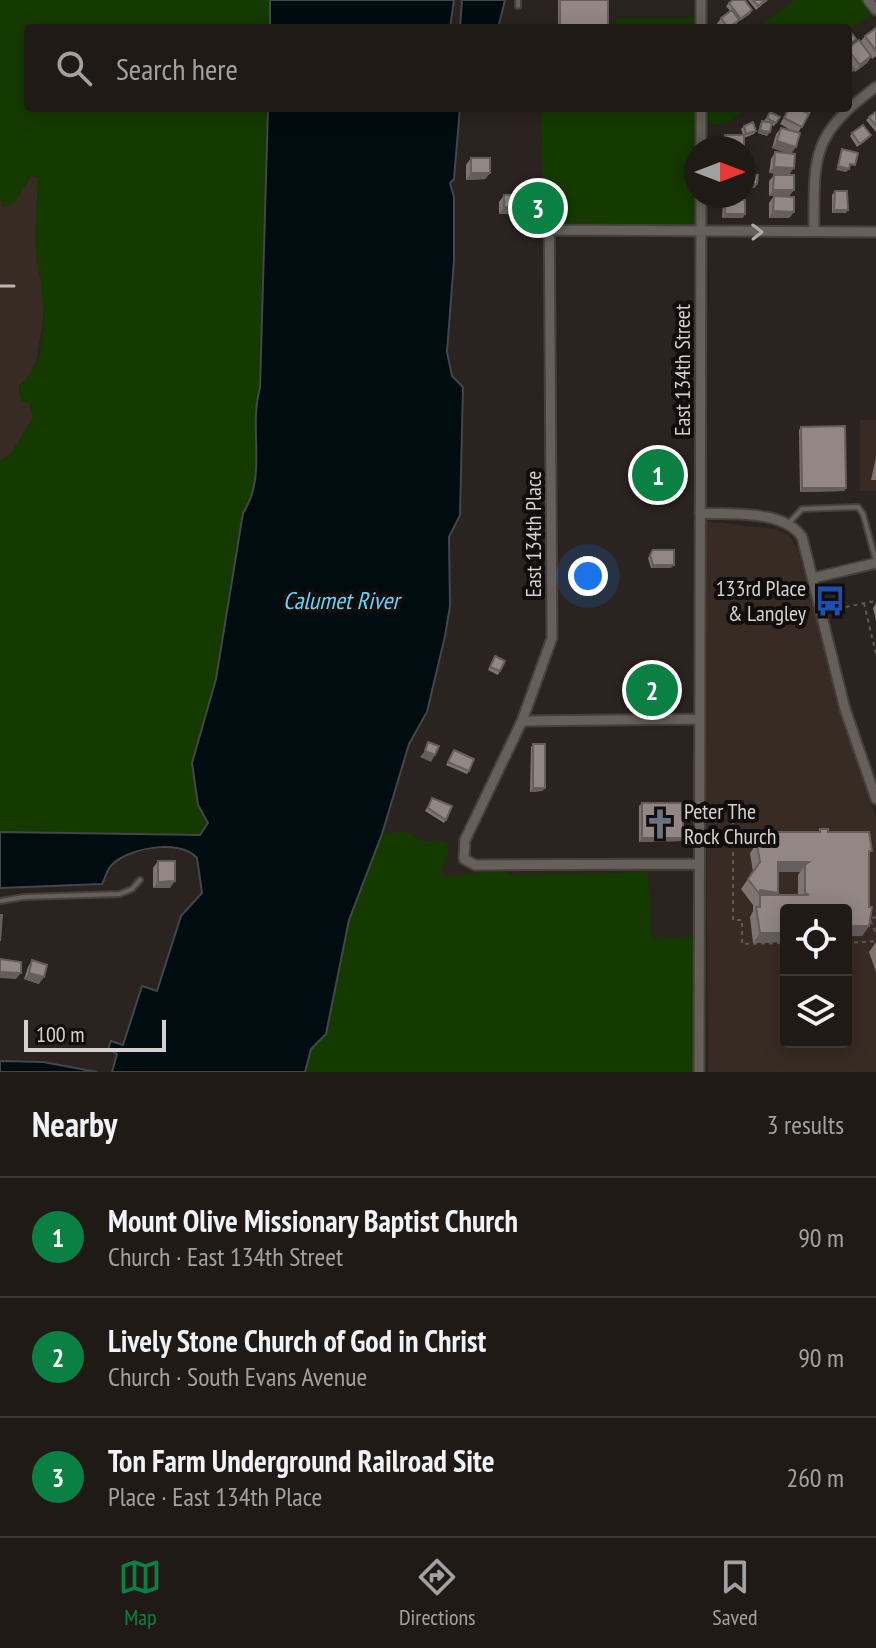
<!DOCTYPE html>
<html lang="en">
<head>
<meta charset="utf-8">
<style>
	body { margin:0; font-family:"PT Sans Narrow",sans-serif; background:#2d2724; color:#f1f3f6 }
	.controls { position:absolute; right:24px; bottom:24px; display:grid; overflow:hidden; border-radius:8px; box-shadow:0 4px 20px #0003 }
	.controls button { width:72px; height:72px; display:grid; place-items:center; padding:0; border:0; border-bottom:2px solid #3d3836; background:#201a17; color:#f1f3f6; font:40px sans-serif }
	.compass { position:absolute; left:684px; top:136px; width:72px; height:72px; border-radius:50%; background:#201a17; box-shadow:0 4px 20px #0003; rotate:90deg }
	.scale { position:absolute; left:24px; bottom:20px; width:142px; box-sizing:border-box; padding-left:8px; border:4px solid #d6d1cf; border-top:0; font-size:22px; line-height:28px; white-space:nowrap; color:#d6d1cf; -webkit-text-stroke:6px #110d0c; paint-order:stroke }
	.you { position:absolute; left:588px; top:576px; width:28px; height:28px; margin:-20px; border:6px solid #fff; border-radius:50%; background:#1a73e8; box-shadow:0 0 0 12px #1a73e833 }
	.badge { display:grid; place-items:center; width:52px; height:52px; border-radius:50%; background:#0b8043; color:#fff; font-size:26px; font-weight:700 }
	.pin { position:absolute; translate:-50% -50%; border:4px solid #fff; box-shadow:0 2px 8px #0006 }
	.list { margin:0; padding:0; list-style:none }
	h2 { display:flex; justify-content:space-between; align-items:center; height:104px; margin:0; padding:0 32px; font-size:34px }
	h2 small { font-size:26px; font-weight:400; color:#a2a1a1 }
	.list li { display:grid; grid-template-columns:52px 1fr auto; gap:24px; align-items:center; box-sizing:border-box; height:120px; padding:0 32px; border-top:2px solid #3d3836 }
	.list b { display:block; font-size:30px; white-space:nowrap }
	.list p { margin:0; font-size:26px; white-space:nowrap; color:#a2a1a1 }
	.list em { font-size:26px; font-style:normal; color:#a2a1a1 }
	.icon { flex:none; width:44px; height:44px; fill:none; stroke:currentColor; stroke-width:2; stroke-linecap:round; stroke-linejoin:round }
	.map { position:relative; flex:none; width:876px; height:1072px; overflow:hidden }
	.search { position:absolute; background:#201a17; box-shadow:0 4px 20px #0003; left:24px; right:24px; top:24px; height:88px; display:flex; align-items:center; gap:20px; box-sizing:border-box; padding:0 28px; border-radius:8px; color:#a2a1a1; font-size:30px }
	.sheet { height:464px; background:#201a17 }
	nav { display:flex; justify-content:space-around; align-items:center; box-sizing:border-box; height:112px; border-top:2px solid #3d3836; background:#201a17; font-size:22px; color:#a2a1a1 }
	nav a { display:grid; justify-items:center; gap:4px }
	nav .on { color:#0b8043 }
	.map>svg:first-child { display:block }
</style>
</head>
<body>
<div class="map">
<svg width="876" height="1072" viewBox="0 0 876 1072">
	<rect width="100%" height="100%" fill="#2a231f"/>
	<path fill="#382b24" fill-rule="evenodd" d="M30,176L38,177L37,259L45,303L37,359L29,377L19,385V393L30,403L33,418L10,455L0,461V184V196L27,184Z
		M860,420H876V491H860Z
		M704,521L776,529L789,535L798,549L836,695L876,817V1072H708ZM786,910H846V1042H786Z"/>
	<path fill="#153a00" d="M0,0H270V28H28V108H268L260,388C248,430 268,475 243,513L216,679L192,763L198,805L208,823L200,835L0,832V461L10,455L33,418L30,403L21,402L19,385C55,358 43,297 37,260C33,234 38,204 38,178L30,176L15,203L3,207L0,197Z
		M795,0H876V11L848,31V28H757Z
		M616,18H698V28H616Z
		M541,108H698L699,196L694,226L559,223L557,185H543Z
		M705,108H747L726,124H706Z
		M406,831L424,842L438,840L450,845L441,872L446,877L501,870L514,875L648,872L652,939L693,937L696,1072H305L311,1049L321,1041L340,969L349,920L382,834Z"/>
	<path fill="#010c11" stroke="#41474a" stroke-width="2" d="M270,0H454L450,28H270Z
		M462,0H505L498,28H460Z
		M268,108H460L454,179L450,183L454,197V260L447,352L452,376L463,387L460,515L449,537L450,606L445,636L427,712L409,744L382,834L349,920L326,1034L311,1049L305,1072H112L117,1054L108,1049L111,1041L123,1045L142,986L157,991L181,916L202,893L197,858C180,838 125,848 110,867C106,872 105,879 102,884L0,888V832L200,835L208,823L198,805L192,763L216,679L243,513C268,475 248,429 260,388Z
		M0,1061L43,1062L97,1072H0Z"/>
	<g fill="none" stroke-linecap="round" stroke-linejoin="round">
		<g stroke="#46403c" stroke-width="8">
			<path id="service" d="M518,0V6
				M789,523L802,509L858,507L863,514L876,561
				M0,901L24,897L120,894L132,889L140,880"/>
		</g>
		<g stroke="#46403c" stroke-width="13">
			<path id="minor" d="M868,0L876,10
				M701,28V0
				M701,148V108
				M549,191L552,638L522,721L465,840L464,859L475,865L698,864
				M550,230L876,232
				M814,231C814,155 811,135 876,87
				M700,513C730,515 783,509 802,537L845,709L876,799
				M813,578L876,563
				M522,721L699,719
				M699,1072L701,196"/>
		</g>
		<path stroke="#5f5855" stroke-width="2" stroke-dasharray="4 4" stroke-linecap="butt" d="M864,603L876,654
			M830,610L876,601
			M733,820V920H742V944L786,943
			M876,917L870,919L876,934
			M846,943L876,941"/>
		<use href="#service" stroke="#675f5a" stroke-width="4"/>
		<use href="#minor" stroke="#675f5a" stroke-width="9"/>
		<path stroke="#bbb6b3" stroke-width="3" d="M0,286H14"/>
	</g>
	<path fill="#7e7472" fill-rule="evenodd" d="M558,0H608V28H558Z
		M748,0H768L756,10Z
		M729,3L752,10L750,14L738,22L733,28H719L716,25L721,18L730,11L726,6Z
		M876,28V56L872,59L871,57L867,63L855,72L854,70L848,77V48L860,42L865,36Z
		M789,108H813L798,133L791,154L789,175L794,190L789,196H769V181L774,175H787L769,173L771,159L775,152L790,154L772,148L776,134L781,128L794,132L780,124Z
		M770,112L780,117L774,126L772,125L767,136L758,133L760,124L762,121H764Z
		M876,112V132L866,120Z
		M744,126L756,131L754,134L744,138V148H722V138L725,135H743L741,129Z
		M852,133L868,139L857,147L850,136Z
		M471,158L490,173L485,179L466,180V165Z
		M835,191L846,213H832V195Z
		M504,195L528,214H499V202Z
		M774,196L794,212L789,218H769V203Z
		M725,200L743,218H722L723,203Z
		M801,427L846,488L844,491L800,492L799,430Z
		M876,457V491V480H871Z
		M646,465L672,482H643V468Z
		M653,550L671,568H651L648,558Z
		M876,603V621L873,608Z
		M495,656L500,671L498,675L488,670Z
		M632,674L674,702L630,704V677Z
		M533,744L545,788L542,791L530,792L531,747Z
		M454,750L469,771L467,774L446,765Z
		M432,798L446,820L444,823L425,811Z
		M642,803L681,841L639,842V806Z
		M820,829L869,856V926L862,936H846V910H786V936L780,942L753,943L750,917L753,911V905L741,889L753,872L750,853L753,849V842L760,832H818ZM778,872H800L798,875V895H777Z
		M158,861L170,888H153V868Z
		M876,942V972L869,952Z
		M32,960L39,984L24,979L28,967Z"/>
	<path fill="#665e5c" d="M871,56L867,63L855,72L860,65Z
		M760,130L770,132L767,136L758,133Z
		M777,141L796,147L791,154L772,148Z
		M838,166L849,169L846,172L836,170Z
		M774,167L794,168L789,175L769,173Z
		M471,173H490L485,179L466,180Z
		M749,184H757L755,188L747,187Z
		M773,190H794L789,196H769Z
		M504,207H533L528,214H499Z
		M834,210H848L846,213H832Z
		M773,211L794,212L789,218H769Z
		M725,214H745L743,218H722Z
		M646,478L675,479L672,482H643Z
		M802,488H846L844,491L800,492Z
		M653,565H674L671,568H651Z
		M677,699L674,702L630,704L632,701Z
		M425,751L435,755L431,762L420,757Z
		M533,788H545L542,791L530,792Z
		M642,838H683L681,841L639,842Z
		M778,862H809L800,872H771Z
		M175,881L170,888H153L158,882Z
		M760,890L778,893L771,903L760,901Z
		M846,926H869L862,936H846Z
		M786,928V936L780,942L753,943L760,933Z
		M0,972L21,973L16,979L0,978Z
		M29,973L44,977L39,984L24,979Z"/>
	<path fill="#928784" stroke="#665e5c" stroke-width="2" fill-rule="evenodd" d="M560,0H608V28H560Z
		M733,0H745L752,10L741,19L729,3Z
		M753,0H766L758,6Z
		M732,10L739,20L728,28L721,18Z
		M876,28V51L865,36Z
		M850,31L856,39L849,44L848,33Z
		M859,40L871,56L860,65L848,50V48Z
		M848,61L854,69L848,74Z
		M789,108H797L809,114L802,127L784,118Z
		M770,112L780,117L776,123L767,118Z
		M876,112V126L869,117Z
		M762,121L772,123L770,132L760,130Z
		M753,122L756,131L746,134L744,126Z
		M863,125L871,135L860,144L852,133Z
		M781,128L800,133L796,147L777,141Z
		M725,135H744V150V148H724Z
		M842,149L858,153L855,165L850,164L849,169L838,166Z
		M775,152L795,154L794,168L774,167Z
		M471,158H490V173H471Z
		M749,174L758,175L757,184H749Z
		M774,175H794V190H773Z
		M835,191H847L848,210H834Z
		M504,195H533V207H504Z
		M774,196L794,197V212L773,211Z
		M725,200H745V214H725Z
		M845,426L846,488H802L801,427Z
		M646,465H675V479L646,478Z
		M653,550H674V565H653L650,555Z
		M495,656L505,661L500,671L490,667Z
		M632,674L677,676V699L632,701Z
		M428,742L439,746L435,755L425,751Z
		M533,744H545V788H533Z
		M454,750L474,759L469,771L448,762Z
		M432,798L452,806L446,820L428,808Z
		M642,803H683V838H642Z
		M820,829H828V832H869L872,851H869V907H872L869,926H846V910H786V933H760L756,907H760V895L748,879L760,862L757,844H760V832H820ZM778,862H809L805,865V893L809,895H760V890L778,893Z
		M158,861H175V881L158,882Z
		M0,915H2L0,941Z
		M0,959L21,962V973L0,972Z
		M32,960L47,965L44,977L29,973Z"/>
	<defs><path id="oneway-chevron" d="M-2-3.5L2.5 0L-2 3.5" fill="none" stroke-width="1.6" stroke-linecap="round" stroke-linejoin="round" transform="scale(2)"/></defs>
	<use stroke="#afa9a6" href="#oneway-chevron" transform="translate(757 232) rotate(-1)"/>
	<defs>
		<g id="bus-bare" transform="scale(2.4)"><path d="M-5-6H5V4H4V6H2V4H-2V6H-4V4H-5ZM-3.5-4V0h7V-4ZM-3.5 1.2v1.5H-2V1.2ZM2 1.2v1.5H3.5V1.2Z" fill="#1a4fb4" stroke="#110d0c" stroke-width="2.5" paint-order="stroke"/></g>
		<g id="church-bare" transform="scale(2.4)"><path d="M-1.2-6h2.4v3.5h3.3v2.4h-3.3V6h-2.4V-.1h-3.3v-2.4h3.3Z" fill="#6b7280" stroke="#110d0c" stroke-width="2.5" paint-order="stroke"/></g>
	</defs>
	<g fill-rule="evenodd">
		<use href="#bus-bare" x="830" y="601"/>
		<use href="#church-bare" x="660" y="824"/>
	</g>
	<g text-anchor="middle" stroke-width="8" stroke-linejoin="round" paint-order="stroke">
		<g font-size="22" fill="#d6d1cf" stroke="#110d0c">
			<text transform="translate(682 370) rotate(-90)" y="8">East 134th Street</text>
			<text transform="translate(533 534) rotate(-90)" y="8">East 134th Place</text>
		</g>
		<g font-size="22" fill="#d6d1cf" stroke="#110d0c" text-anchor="end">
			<text x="806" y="596">133rd Place<tspan x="806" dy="25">&amp; Langley</tspan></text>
			<text x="684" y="819" text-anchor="start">Peter The<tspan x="684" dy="25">Rock Church</tspan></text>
		</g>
		<g font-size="24" font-style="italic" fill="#64d6fa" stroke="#110d0c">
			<text x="341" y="609">Calumet River</text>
		</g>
	</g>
</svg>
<div class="controls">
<button><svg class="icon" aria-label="locate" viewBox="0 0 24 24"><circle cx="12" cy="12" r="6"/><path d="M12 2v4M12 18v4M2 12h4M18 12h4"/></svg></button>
<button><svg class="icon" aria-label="layers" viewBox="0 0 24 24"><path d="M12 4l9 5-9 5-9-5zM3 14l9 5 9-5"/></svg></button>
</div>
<svg class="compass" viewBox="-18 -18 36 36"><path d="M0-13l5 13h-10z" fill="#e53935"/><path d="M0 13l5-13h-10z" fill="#a2a1a1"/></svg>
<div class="scale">100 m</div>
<div class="you"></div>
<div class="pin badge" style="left:658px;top:475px">1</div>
<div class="pin badge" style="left:652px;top:690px">2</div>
<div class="pin badge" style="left:538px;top:208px">3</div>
<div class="search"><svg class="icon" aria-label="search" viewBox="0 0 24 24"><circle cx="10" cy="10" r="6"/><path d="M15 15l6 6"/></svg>Search here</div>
</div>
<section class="sheet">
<h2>Nearby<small>3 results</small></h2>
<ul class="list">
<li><span class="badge">1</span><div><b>Mount Olive Missionary Baptist Church</b><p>Church · East 134th Street</p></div><em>90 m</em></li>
<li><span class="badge">2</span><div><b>Lively Stone Church of God in Christ</b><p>Church · South Evans Avenue</p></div><em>90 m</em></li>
<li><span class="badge">3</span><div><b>Ton Farm Underground Railroad Site</b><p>Place · East 134th Place</p></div><em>260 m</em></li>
</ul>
</section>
<nav>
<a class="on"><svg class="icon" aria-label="map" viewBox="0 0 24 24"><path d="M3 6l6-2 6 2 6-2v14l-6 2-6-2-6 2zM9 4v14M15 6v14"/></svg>Map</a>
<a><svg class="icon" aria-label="directions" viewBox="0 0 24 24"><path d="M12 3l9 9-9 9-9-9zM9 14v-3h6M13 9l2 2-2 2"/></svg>Directions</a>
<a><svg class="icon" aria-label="saved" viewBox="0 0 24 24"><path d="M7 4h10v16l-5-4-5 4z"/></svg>Saved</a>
</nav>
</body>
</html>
